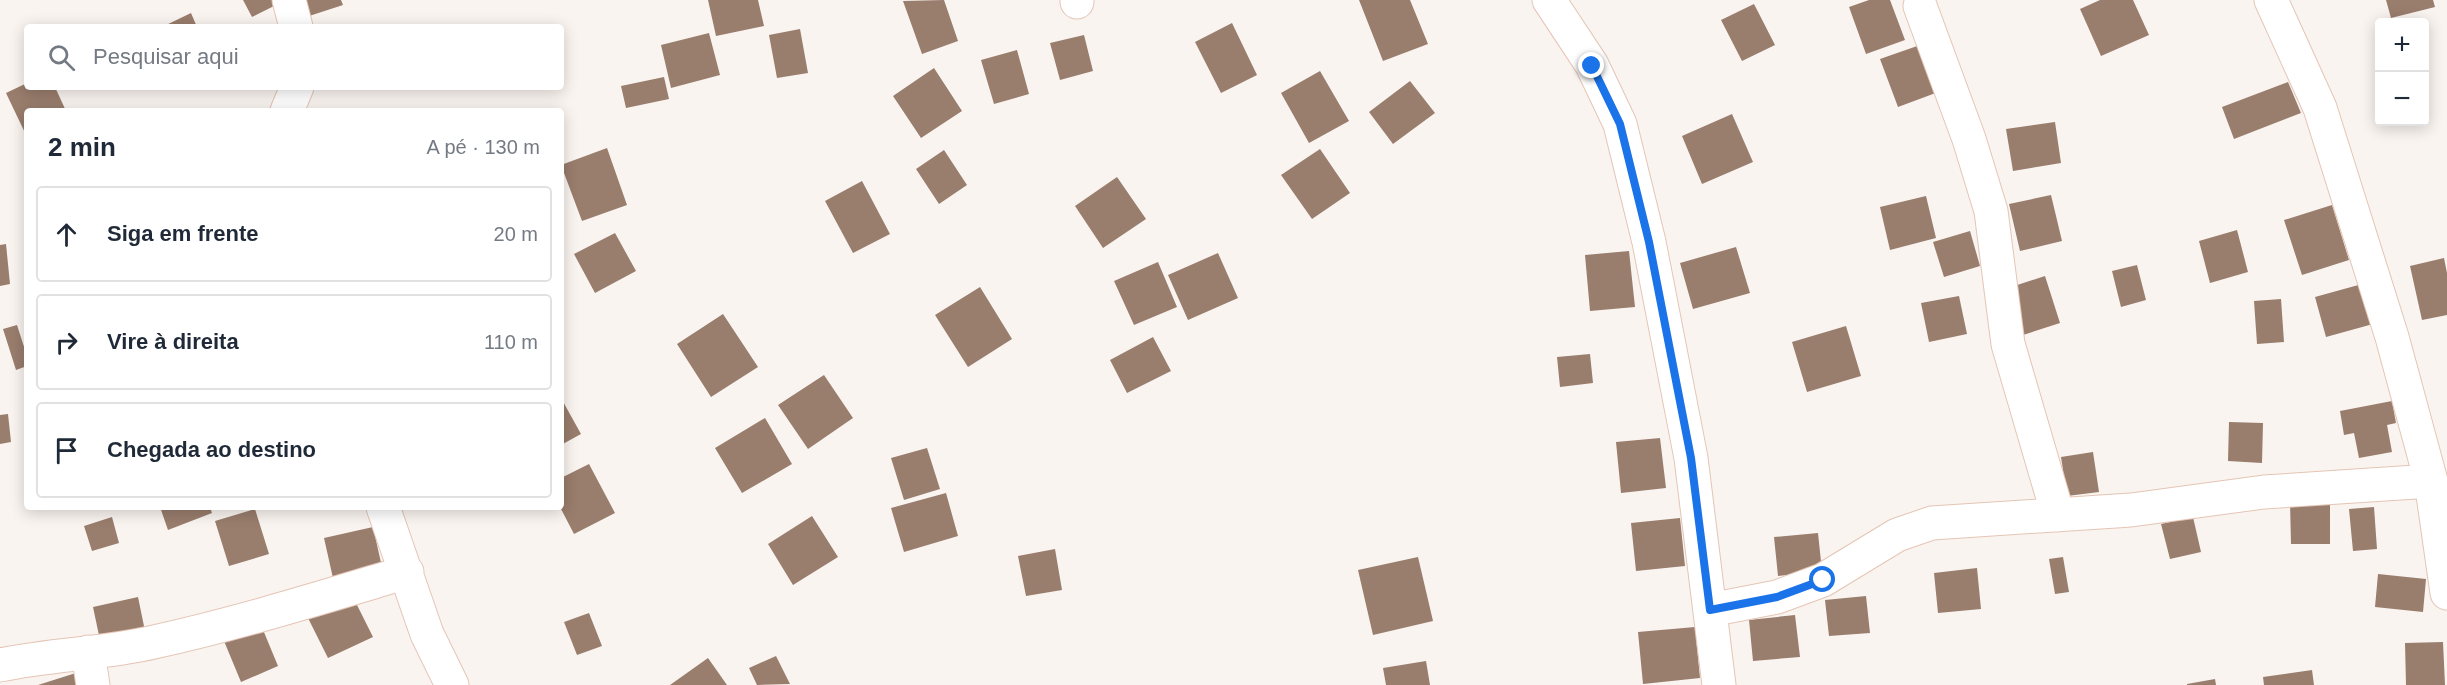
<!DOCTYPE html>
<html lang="pt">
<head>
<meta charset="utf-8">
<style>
	body { margin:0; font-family:Helvetica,sans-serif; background:#f6f6f7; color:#1f2937 }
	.controls { position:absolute; right:18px; top:18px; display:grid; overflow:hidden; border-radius:6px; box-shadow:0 3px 15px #0003 }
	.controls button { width:54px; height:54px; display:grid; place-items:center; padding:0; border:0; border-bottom:2px solid #e0e1e3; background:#fff; color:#1f2937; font:30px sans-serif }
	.stop { position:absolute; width:18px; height:18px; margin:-14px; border:4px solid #1a73e8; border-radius:50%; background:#fff }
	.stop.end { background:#1a73e8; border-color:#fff; box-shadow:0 2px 6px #0008 }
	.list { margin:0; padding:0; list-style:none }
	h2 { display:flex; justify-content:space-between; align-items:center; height:78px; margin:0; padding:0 24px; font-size:26px }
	h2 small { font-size:20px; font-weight:400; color:#747a83 }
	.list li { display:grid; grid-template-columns:39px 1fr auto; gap:18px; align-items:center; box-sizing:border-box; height:96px; margin:0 12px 12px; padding:0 12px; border:2px solid #e0e1e3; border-radius:6px }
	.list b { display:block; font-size:22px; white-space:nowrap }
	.list em { font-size:20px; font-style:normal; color:#747a83 }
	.icon { flex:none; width:33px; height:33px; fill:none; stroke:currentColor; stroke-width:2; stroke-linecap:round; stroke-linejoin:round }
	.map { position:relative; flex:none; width:2447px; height:685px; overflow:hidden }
	.search { position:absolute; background:#fff; box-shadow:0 3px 15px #0003; left:24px; top:24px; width:540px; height:66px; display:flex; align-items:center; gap:15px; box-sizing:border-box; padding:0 21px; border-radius:6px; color:#747a83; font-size:22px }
	.panel { position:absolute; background:#fff; box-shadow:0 3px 15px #0003; left:24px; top:108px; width:540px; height:402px; border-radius:6px }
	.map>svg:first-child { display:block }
</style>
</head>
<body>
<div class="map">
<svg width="2447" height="685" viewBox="0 0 2447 685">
	<rect width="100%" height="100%" fill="#faf4f0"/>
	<path fill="#997d6d" d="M243,0H276L278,4L252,17Z
		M297,0H341L343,5L303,18Z
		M708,0H758L764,26L716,36Z
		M944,0L958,41L922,54L903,1Z
		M1359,0H1410L1428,44L1383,61Z
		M1869,0H1890L1905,40L1866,54L1849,7Z
		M2100,0H2133L2149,35L2101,56L2080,9Z
		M2386,0H2433L2435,7L2391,18Z
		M1754,4L1775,45L1742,61L1721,20Z
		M191,13L197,27H162Z
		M1232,23L1257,75L1221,93L1195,42Z
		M800,29L808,73L777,78L769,35Z
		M709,33L720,75L671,88L661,45Z
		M1084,35L1093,71L1060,80L1050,43Z
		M1923,44L1941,91L1898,107L1880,59Z
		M1017,50L1029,94L994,104L981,60Z
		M934,68L962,111L921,138L893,96Z
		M1320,71L1349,121L1309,143L1281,93Z
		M664,77L669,99L626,108L621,86Z
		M1410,81L1435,113L1393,144L1369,112Z
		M2288,82L2301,113L2234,139L2222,107Z
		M27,83V87H55L66,111H27V137L6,93Z
		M1732,114L1753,162L1702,184L1682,136Z
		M2055,122L2061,163L2013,171L2006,129Z
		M607,148L627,205L582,221L561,165Z
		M1320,149L1350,193L1312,219L1281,175Z
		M944,150L967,185L939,204L916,169Z
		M1117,177L1146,219L1103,248L1075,206Z
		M862,181L890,234L853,253L825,201Z
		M2051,195L2062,241L2020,251L2009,204Z
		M1926,196L1936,238L1890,250L1880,207Z
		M2332,205L2349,260L2302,275L2284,220Z
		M2237,230L2248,272L2210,283L2199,241Z
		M1970,231L1980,266L1944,277L1933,242Z
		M615,233L636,271L595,293L574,254Z
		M6,244L10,284L0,286V245Z
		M1736,247L1750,293L1693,309L1680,263Z
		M1629,251L1635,307L1590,311L1585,255Z
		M1218,253L1238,298L1188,320L1168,275Z
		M2444,258L2447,273V315L2422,320L2410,266Z
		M1158,262L1177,307L1134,325L1114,281Z
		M2137,265L2146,300L2121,307L2112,271Z
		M2045,276L2060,323L2020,336L2005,289Z
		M2362,284L2373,324L2326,337L2315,297Z
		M980,287L1012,339L968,367L935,315Z
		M1959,296L1967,334L1929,342L1921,303Z
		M2281,299L2284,342L2257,344L2254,301Z
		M723,314L758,367L711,397L677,344Z
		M17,325L27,356V366L16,370L3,329Z
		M1846,326L1861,376L1807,392L1792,342Z
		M1153,337L1171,371L1127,393L1110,360Z
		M1590,354L1593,383L1560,387L1557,357Z
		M824,375L853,418L808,449L778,405Z
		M561,398L581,434L561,445Z
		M2392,401L2396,423L2387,425L2392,452L2359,458L2354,433L2344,435L2340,411Z
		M8,414L11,442L0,444V415Z
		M765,418L792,464L742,493L715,448Z
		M2229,422L2263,423L2262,463L2228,461Z
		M1660,438L1666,488L1621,493L1616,442Z
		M927,448L940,489L904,500L891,458Z
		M2093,452L2099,492L2067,496L2061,457Z
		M589,464L615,513L574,534L560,507L561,478Z
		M946,493L958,536L904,552L891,508Z
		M2290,502H2330V544H2291Z
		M160,507H210L212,513L168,530Z
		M2374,507L2377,549L2353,551L2349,509Z
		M255,509L269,554L229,566L215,521Z
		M812,516L838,557L793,585L768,544Z
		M112,517L119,543L92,551L84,526Z
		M2193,517L2201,552L2170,559L2161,524Z
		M1680,518L1685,566L1636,571L1631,523Z
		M373,527L384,576L335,587L324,538Z
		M1818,533L1822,571L1778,576L1774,537Z
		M1055,549L1062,590L1026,596L1018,556Z
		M1418,557L1433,621L1373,635L1358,570Z
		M2063,557L2069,592L2055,594L2049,559Z
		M1977,568L1981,609L1938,613L1934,573Z
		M2378,574L2426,579L2423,612L2375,607Z
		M352,595L373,637L328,658L307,616Z
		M1866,596L1870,633L1829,636L1825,600Z
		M138,597L146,636L101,645L93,607Z
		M589,613L602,646L577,655L564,622Z
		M1795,615L1800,657L1753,661L1749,620Z
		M261,625L278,666L241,682L224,641Z
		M1695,627L1700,678L1643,684L1638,632Z
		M2443,642L2445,685H2406L2405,643Z
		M776,656L790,684L757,685L749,668Z
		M708,658L727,685H670Z
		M1426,661L1430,685H1386L1383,668Z
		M2312,670L2314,685H2264L2263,677Z
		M79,672L83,685H38Z
		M2215,679L2216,685H2187V684Z"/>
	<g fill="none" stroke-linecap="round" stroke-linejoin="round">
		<g stroke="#e4c5b5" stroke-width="35">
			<path id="minor" d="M289,0L296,27
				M1077,0V2
				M1549,0L1592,65L1620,124L1649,242L1691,458L1719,685
				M2271,0L2320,108L2392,337L2431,481L2447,593
				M1920,6L1969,139L1991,211L2008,344L2058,515
				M287,111L297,87
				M383,507L427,634L452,685
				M1710,610L1777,597L1823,580L1897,535L1932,523L2131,510L2264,492L2431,481
				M88,652L93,685
				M0,665C51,654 104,654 154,642C240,623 323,597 407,572"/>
		</g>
		<use href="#minor" stroke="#fff" stroke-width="33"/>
	</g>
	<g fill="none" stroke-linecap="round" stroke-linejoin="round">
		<path stroke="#1a73e8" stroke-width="8" d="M1592,66L1620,124L1649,242L1691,458L1710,610L1777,597L1823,580"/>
	</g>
</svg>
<div class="controls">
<button>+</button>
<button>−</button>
</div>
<div class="stop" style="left:1823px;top:580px"></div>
<div class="stop end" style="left:1592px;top:66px"></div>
<div class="search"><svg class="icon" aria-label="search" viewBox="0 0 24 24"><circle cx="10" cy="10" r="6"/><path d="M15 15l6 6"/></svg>Pesquisar aqui</div>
<section class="panel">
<h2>2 min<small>A pé · 130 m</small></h2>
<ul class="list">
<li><svg class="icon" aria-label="ahead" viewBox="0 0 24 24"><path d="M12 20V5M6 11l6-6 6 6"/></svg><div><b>Siga em frente</b></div><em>20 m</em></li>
<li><svg class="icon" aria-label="right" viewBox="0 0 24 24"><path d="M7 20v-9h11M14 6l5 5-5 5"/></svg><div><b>Vire à direita</b></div><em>110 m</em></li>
<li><svg class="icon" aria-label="arrive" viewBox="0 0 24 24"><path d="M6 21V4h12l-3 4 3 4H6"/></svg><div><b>Chegada ao destino</b></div></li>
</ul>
</section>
</div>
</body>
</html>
